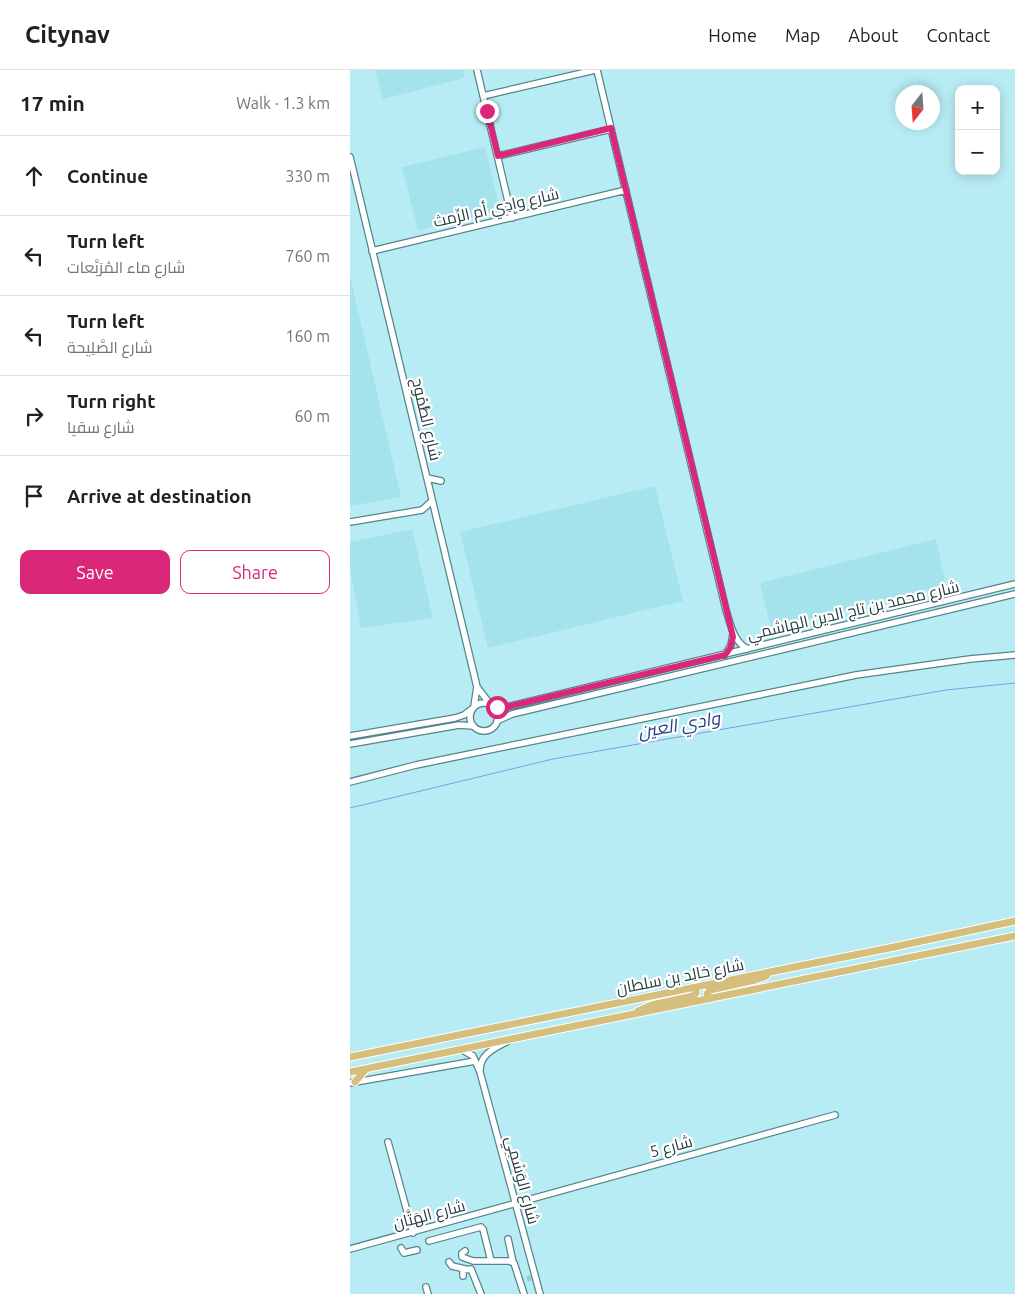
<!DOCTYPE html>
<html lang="en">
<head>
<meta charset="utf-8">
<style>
	body { margin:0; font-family:Ubuntu,Cairo,sans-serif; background:#f2f2f2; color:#202124 }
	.controls { position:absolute; right:15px; top:15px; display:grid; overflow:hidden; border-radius:10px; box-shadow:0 2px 12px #0003 }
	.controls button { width:45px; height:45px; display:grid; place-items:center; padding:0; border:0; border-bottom:1px solid #e0e0e0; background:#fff; color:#202124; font:25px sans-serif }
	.compass { position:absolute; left:545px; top:15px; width:45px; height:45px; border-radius:50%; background:#fff; box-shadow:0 2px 12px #0003; rotate:197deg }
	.stop { position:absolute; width:15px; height:15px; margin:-11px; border:4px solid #db2777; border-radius:50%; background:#fff }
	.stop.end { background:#db2777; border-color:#fff; box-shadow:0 1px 5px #0008 }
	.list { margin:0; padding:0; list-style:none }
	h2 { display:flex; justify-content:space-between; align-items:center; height:65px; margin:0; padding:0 20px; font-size:21px }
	h2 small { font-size:16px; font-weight:400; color:#757577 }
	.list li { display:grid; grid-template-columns:32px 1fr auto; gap:15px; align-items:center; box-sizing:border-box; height:80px; padding:0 20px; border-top:1px solid #e0e0e0 }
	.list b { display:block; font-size:19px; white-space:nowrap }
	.list p { margin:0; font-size:16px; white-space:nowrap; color:#757577 }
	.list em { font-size:16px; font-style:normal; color:#757577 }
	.actions { display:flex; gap:10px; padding:15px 20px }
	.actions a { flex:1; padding:11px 0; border:1px solid #db2777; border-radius:10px; text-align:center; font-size:18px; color:#db2777 }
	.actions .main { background:#db2777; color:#fff }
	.icon { flex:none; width:28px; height:28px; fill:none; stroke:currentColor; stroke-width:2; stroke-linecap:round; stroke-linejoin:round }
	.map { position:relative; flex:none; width:665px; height:1224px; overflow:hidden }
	header { display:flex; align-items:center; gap:30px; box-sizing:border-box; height:70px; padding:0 25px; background:#fff; border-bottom:1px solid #e0e0e0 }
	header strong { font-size:24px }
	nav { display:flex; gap:28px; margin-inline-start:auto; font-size:18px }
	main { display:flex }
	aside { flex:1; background:#fff }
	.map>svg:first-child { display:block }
</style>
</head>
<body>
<header>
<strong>Citynav</strong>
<nav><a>Home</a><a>Map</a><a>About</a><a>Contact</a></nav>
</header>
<main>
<aside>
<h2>17 min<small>Walk · 1.3 km</small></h2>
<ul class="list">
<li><svg class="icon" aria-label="ahead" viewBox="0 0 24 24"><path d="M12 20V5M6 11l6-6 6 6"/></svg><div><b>Continue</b></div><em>330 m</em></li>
<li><svg class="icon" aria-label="left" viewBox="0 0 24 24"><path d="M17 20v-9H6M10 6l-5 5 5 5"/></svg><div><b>Turn left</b><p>شارع ماء المُرَبَّعات</p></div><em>760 m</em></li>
<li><svg class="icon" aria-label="left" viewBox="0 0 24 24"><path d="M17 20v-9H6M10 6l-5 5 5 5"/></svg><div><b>Turn left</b><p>شارع الصَّلِيحة</p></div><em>160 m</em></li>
<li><svg class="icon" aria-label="right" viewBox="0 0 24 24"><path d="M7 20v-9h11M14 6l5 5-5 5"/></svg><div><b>Turn right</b><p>شارع سقيا</p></div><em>60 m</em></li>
<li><svg class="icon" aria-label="arrive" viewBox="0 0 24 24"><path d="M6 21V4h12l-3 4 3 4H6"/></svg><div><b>Arrive at destination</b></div></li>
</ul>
<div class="actions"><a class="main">Save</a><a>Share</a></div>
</aside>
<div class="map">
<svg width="665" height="1224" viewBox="0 0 665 1224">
	<rect width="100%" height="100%" fill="#b8ecf4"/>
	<path fill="#a4e3eb" d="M25,0H113L115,8L33,29Z
		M135,77L150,140L68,160L52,97Z
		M0,206L51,427L0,436Z
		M305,416L333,531L138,578L110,462Z
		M62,459L83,548L11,558L0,498V472Z
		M586,469L596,515L421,558L410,513Z"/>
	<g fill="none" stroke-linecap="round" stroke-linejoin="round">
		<path stroke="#829cdd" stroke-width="1" d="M0,738L203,689L596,620L665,613"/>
		<path stroke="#9bc9d0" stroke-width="5.5" stroke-dasharray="5.5 3" stroke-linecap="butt" d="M177,1209L181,1208"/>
		<g stroke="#54858c" stroke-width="8">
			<path id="minor" d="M127,0L162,148
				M247,0L376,540C381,556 383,570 397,579
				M133,26L245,0
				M148,86L261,59
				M0,87L127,617L124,636
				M22,181L276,120
				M77,408L91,411
				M0,452L72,440L82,431
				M375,585L381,575L383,564
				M127,617L140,634
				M120 647a14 14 0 1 1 28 0a14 14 0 1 1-28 0Z
				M144,637H156L665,514
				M147,651L162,644L665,524
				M0,666L105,648L114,645L122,639
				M0,674L109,655L123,656
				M0,712L66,695L506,605L620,589L665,585
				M111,979L123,986L130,1002L190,1224
				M130,1000C130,984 145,978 158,971
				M0,1013L125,991
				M38,1072L63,1163
				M158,1169L163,1192
				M79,1171L131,1157L133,1159L141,1191
				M51,1178L54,1183L67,1180
				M0,1179L485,1045
				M115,1181L112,1183V1187L123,1191H159L164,1193L174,1224
				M99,1192L102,1196L115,1199
				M113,1206V1200L121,1199L131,1224
				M76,1217L78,1224"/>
		</g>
		<g stroke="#fff" stroke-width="9">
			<path id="major" d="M358,929L357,924L360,920L405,910L416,906
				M288,941L302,935L343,926L346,923V917
				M0,987L544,877L665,851
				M0,1002L665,866
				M5,1012L16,999"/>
		</g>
		<use href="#minor" stroke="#fff" stroke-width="5.5"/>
		<use href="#major" stroke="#d6be7d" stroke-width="7"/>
	</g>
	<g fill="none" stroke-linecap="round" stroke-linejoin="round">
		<path stroke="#db2777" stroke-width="6" d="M137,41L148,86L261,58L383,567L380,578L375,585L156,637H147"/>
	</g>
	<g text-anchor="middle" stroke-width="4.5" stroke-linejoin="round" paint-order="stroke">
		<g font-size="16" fill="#283d40" stroke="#fff">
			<text transform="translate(146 137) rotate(-13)" y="6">شارع وادِي أم الرِّمث</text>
			<text transform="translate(77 349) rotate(77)" y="6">شارع الطُّمُوح</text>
			<text transform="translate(503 540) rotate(-13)" y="6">شارع محمد بن تاج الدين الهاشمي</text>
			<text transform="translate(330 906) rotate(-11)" y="6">شارع خالِد بن سلطان</text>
			<text transform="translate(321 1076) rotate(-15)" y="6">شارع 5</text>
			<text transform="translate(173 1110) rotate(75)" y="6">شارع الوَسْمِي</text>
			<text transform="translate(79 1144) rotate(-15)" y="6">شارع الهَتَّان</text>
		</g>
		<g font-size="18" font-style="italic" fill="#273e8a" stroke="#fff">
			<text transform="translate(329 655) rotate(-10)" y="6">وادي العين</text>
		</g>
	</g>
</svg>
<div class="controls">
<button>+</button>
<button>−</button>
</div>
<svg class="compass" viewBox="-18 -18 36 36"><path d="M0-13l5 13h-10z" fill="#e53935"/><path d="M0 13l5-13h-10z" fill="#757577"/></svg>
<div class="stop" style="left:147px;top:637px"></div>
<div class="stop end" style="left:137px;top:41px"></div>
</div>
</main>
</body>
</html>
